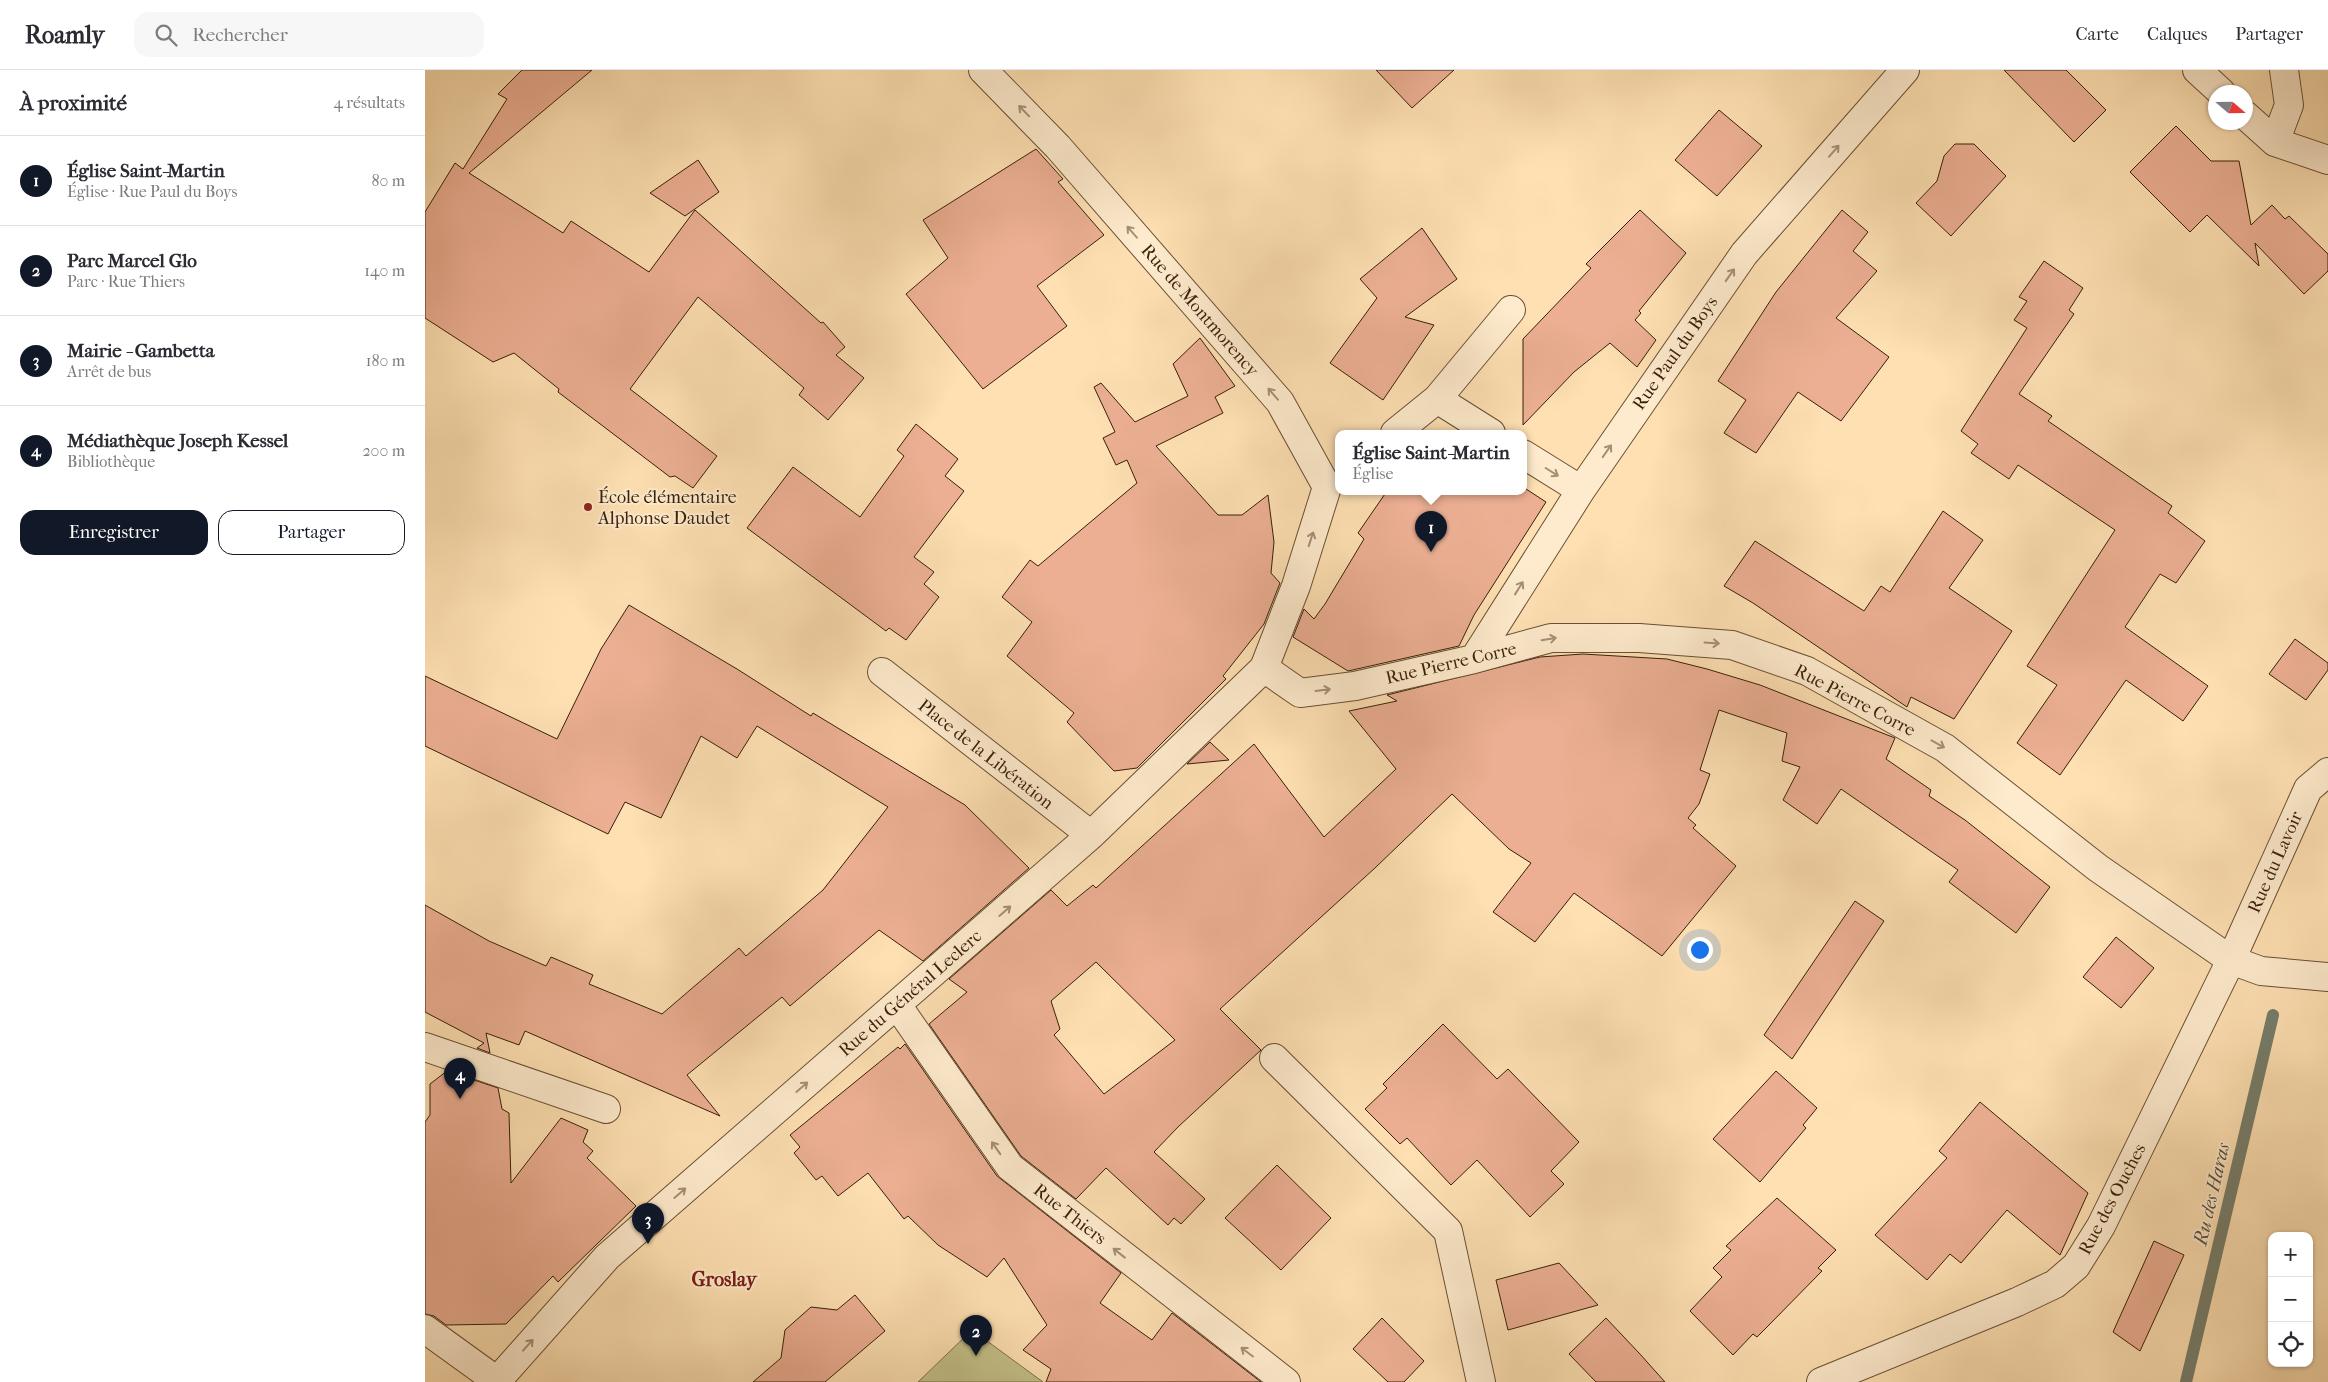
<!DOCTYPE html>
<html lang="fr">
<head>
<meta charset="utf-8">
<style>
	body { margin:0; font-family:"IM FELL French Canon",serif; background:#f7f7f7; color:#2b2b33 }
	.controls { position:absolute; right:15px; bottom:15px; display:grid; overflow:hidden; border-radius:10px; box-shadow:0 1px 4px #0004 }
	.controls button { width:45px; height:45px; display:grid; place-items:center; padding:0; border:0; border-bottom:1px solid #e1e1e2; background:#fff; color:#2b2b33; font:25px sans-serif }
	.compass { position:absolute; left:1783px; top:15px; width:45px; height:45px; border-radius:50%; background:#fff; box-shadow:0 1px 4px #0004; rotate:110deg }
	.you { position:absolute; left:1274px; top:879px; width:18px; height:18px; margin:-12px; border:4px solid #fff; border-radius:50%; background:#1a73e8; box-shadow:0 0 0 8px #1a73e833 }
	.badge { display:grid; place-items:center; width:32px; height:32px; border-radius:50%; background:#111827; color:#fff; font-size:16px; font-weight:700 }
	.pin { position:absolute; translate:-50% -41px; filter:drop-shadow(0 1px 2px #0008) }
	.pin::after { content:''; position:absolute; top:26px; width:18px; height:15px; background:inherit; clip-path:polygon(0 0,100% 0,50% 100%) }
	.popup { position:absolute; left:910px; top:360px; width:192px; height:65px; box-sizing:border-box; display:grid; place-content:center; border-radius:10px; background:#fff; filter:drop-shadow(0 1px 4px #0005); font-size:16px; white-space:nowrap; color:#7c7c81 }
	.popup b { font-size:19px; color:#2b2b33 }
	.popup::after { content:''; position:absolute; left:50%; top:100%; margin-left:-10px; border:10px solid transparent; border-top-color:#fff }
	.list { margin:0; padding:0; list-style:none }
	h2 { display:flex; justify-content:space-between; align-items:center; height:65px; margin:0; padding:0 20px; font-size:21px }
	h2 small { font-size:16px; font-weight:400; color:#7c7c81 }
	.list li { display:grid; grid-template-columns:32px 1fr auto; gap:15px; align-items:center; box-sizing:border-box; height:90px; padding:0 20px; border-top:1px solid #e1e1e2 }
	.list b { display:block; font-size:19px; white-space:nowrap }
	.list p { margin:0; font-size:16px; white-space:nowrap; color:#7c7c81 }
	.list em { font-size:16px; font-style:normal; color:#7c7c81 }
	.actions { display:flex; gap:10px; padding:15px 20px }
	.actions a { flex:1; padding:11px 0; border:1px solid #111827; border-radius:15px; text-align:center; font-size:18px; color:#111827 }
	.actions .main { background:#111827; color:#fff }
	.icon { flex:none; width:28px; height:28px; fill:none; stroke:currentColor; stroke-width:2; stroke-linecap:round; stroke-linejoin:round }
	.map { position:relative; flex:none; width:1903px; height:1312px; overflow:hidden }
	header { display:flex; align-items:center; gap:30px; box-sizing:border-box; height:70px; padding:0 25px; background:#fff; border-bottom:1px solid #e1e1e2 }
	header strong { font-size:24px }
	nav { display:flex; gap:28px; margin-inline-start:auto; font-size:18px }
	.search { width:350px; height:45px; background:#f7f7f7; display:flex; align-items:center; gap:12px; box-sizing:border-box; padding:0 18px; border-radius:15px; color:#7c7c81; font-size:19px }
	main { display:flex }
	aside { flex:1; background:#fff }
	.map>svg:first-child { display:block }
</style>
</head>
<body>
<header>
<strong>Roamly</strong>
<div class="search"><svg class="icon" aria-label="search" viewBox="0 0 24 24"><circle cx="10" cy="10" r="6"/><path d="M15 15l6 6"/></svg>Rechercher</div>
<nav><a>Carte</a><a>Calques</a><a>Partager</a></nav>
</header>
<main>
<aside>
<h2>À proximité<small>4 résultats</small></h2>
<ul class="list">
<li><span class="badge">1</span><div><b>Église Saint-Martin</b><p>Église · Rue Paul du Boys</p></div><em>80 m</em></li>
<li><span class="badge">2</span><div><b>Parc Marcel Glo</b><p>Parc · Rue Thiers</p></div><em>140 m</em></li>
<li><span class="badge">3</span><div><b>Mairie - Gambetta</b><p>Arrêt de bus</p></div><em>180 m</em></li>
<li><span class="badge">4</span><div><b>Médiathèque Joseph Kessel</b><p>Bibliothèque</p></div><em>200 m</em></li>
</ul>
<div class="actions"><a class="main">Enregistrer</a><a>Partager</a></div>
</aside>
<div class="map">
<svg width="1903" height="1312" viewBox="0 0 1903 1312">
	<rect width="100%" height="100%" fill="#fee0b2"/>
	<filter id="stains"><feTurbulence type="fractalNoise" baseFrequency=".004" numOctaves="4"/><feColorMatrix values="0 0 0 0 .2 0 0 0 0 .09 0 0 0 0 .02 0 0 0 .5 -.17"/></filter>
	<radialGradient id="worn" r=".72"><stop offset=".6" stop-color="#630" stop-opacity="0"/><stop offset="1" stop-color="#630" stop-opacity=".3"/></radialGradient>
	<path fill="#c4c189" stroke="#7e704a" d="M547,1260L618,1312H493Z"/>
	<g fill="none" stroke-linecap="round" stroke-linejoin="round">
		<path stroke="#767e6c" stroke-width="12" d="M1761,1312L1848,945"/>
	</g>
	<path fill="#ecaf93" stroke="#381f0a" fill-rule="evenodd" d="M97,0H167L44,103L138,163L146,151L224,202L270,140L396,253L398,252L420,277L411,285L439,308L403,350L374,325L379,318L273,227L205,319L292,386L268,418L250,406L245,407L224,391L133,322L134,319L89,283L68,292L0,248V142L30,93L38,99L82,29L73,24Z
		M951,0H1029L987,38Z
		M1579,0H1641L1681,40L1649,72Z
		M1294,40L1337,76L1292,126L1250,90Z
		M1751,56L1786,91H1814L1826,155L1847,135L1860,149L1864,146L1903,184V201L1879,224L1830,173L1834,196L1782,145L1765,162L1705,102Z
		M1530,74H1549L1581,106L1526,166L1491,133L1512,111L1519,86Z
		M611,79L638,109L633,112L679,165L612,216L642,256L558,319L481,224L523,188L498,150Z
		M273,90L294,122L260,146L225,123Z
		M1215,140L1261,183L1214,241L1216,243L1210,250L1231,270L1212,297L1185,273L1149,302L1098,355V269L1166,198L1161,194Z
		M1417,140L1443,162L1428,181L1452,201L1411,248L1464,287L1416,351L1373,322L1331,383L1299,363L1321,330L1293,311L1351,222Z
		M997,158L1032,209L980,247L1009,255L958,330L905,293L952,228L935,209Z
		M1619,191L1658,218L1644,240L1649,244L1594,324L1627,346L1623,351L1747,436L1743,443L1780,471L1751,513L1735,504L1700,557L1783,616L1758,651L1701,610L1635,705L1592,673L1632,615L1602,596L1690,460L1593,395L1584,409L1546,383L1553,374L1536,361L1602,258L1589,250L1602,231L1594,227Z
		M775,268L810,316L790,327L798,343L731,376L793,445H817L843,425L849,472L846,503L855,513L839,554L798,606L801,609L712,698L689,701L642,652L649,643L582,586L607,552L577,527L605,490L613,496L712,413L702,390L691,395L678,368L690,362L669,317L676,313L710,352L763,326L748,294Z
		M491,354L533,389L520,406L539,421L489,487L509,502L499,514L514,527L481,570L464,558L461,561L322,458L368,397L435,447L479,386L472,380Z
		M1098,417L1121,432L1049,545L1034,576L923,601L868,567L879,539L889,549L900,534L939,469L933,463L962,421H1098Z
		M1518,441L1558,470L1524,518L1587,561L1529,649L1486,627L1482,637L1328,533L1299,516L1330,471L1439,541L1456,516L1465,522Z
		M204,535L312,599L386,646L388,643L540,735L604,798L498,891L454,860L365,936L357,927L262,1005L295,1046L100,961L94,975L61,963L65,983L52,978L59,973L0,942V835L64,871L121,896L126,887L168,905L164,914L237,944L314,878L321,886L398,820L463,737L332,656L312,688L276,666L236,748L200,732L183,764L0,676V606L132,669L176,579Z
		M1870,569L1903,593V600L1881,630L1844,604Z
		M1158,584L1242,589L1282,599L1335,615L1470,668L1461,689L1506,720L1504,726L1540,750L1625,817L1591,863L1524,812L1533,800L1416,719L1392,754L1358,730L1375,697L1357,691L1362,663L1294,640L1275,700L1285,704L1274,734L1263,748L1271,755L1268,758L1311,796L1237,886L1149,823L1110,872L1068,842L1106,793L1084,779L1027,724L950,798L795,939L836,980L753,1057L729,1082L780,1129L756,1154L749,1148L743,1155L681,1098L651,1129L596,1086L504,954L542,922L524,909L626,820L642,836L668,815L671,818L829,674L899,767L971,699L924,641L972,631L962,625L1115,587ZM671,892L750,970L679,1024L629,965L635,959L626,931Z
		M785,672L804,690L762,694Z
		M1430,831L1459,851L1367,989L1339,965Z
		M1691,867L1729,898L1696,938L1658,907Z
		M1018,954L1072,1009L1083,999L1154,1072L1126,1101L1139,1114L1105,1147L1052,1090L1026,1115L982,1068L975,1074L940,1039L962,1018L958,1014Z
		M480,974L572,1106L696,1203L675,1233L727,1270L747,1243L836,1312H621L626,1299L598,1280L622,1255L579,1188L562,1207L513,1175L483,1146L479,1149L443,1103L413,1126L397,1106L391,1110L369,1083L375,1077L365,1065L473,977L475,979Z
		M22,1001L73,1018L77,1039L84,1043L86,1113L136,1048L163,1060L158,1072L168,1081L162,1088L211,1136L133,1212L128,1206L81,1254L21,1255L9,1246L0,1244V1052L5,1045V1014Z
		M1351,1001L1392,1038L1378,1055L1381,1058L1335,1112L1288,1069Z
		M1555,1032L1663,1123L1635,1185L1582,1140L1536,1193L1525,1184L1502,1210L1450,1165L1522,1088L1514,1081Z
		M852,1095L906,1148L856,1200L800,1148Z
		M1352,1128L1411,1180L1393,1198L1397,1201L1343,1256L1332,1267L1328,1264L1308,1285L1265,1241L1297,1207L1288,1198L1306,1180L1301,1176Z
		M1729,1171L1759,1185L1715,1281L1688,1262Z
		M1134,1193L1173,1235L1083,1260L1071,1210Z
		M430,1225L460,1261L400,1312H328L356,1288L360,1260L386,1237L412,1240Z
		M957,1248L999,1291L979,1312H963L928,1279Z
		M1181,1248L1214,1283L1240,1312H1171L1144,1284Z"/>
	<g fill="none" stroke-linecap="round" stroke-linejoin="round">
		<g stroke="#6a4f34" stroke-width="30">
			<path id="minor" d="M1772,0L1796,22
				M1859,0L1864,35L1850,72L1903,90
				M1820,45L1850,72
				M1012,329L1086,240
				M970,363L1012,329L1066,363
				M1098,384L1156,420
				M1049,589L1156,420L1319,184L1480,0
				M839,598L875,623L930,616L1049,589L1126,568H1214L1307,575L1382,601L1520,678L1673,798L1806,890L1836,901L1903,907
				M457,602L666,765
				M472,935L585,1097L861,1312
				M0,977L181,1039
				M849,988L1023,1161L1056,1312
				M0,1259L72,1311
				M71,1312L182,1187L666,765L839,598L871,516L902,417L855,332L633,77L558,0
				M1396,1312L1592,1232L1630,1214L1651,1196L1676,1156L1806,890L1883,719L1903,702"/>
		</g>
		<use href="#minor" stroke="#feebcd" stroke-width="28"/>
	</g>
	<defs><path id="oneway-shaft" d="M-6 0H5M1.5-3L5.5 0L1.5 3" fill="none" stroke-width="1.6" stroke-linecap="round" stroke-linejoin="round" transform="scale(1.25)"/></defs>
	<g stroke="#a58f75">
		<use href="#oneway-shaft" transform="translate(599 41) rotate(-134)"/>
		<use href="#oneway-shaft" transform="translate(1409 81) rotate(-49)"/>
		<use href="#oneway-shaft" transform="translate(707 162) rotate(-131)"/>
		<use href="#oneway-shaft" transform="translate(1305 205) rotate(-55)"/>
		<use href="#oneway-shaft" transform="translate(848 324) rotate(-131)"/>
		<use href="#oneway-shaft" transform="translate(1182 381) rotate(-55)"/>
		<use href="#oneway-shaft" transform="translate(1127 402) rotate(32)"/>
		<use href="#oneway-shaft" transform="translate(886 469) rotate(-72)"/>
		<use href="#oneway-shaft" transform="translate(1094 518) rotate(-58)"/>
		<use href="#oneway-shaft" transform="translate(1124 569) rotate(-9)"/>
		<use href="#oneway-shaft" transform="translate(1287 573) rotate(4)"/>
		<use href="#oneway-shaft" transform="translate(898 620) rotate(-7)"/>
		<use href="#oneway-shaft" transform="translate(1513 674) rotate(29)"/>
		<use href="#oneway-shaft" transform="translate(580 841) rotate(-41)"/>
		<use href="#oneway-shaft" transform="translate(377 1017) rotate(-41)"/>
		<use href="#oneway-shaft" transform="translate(571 1078) rotate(-125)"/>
		<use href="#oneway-shaft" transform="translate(255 1123) rotate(-41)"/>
		<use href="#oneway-shaft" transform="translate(694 1183) rotate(-142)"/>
		<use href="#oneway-shaft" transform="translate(103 1275) rotate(-48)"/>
		<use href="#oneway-shaft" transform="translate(822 1282) rotate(-143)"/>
	</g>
	<circle fill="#8f2418" stroke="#feebcd" stroke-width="2" cx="163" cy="437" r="5"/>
	<g text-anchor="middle" stroke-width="4" stroke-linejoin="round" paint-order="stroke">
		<g font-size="18" fill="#381f0a" stroke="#feebcd">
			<text transform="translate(775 240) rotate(49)" y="6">Rue de Montmorency</text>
			<text transform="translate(1250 283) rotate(-55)" y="6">Rue Paul du Boys</text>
			<text transform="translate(1026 593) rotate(-13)" y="6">Rue Pierre Corre</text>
			<text transform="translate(1430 630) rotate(28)" y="6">Rue Pierre Corre</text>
			<text transform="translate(561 684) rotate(38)" y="6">Place de la Libération</text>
			<text transform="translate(1850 792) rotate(-66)" y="6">Rue du Lavoir</text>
			<text transform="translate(485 923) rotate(-41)" y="6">Rue du Général Leclerc</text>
			<text transform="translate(1687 1129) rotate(-62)" y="6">Rue des Ouches</text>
			<text transform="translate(645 1144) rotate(38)" y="6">Rue Thiers</text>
		</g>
		<g font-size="18" fill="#381f0a" stroke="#feebcd" text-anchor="start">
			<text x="173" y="433">École élémentaire<tspan x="173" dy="21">Alphonse Daudet</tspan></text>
		</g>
		<g font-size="19" font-style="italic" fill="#574e3b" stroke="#feebcd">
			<text transform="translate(1786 1124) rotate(-77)" y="7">Ru des Haras</text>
		</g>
		<g font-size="20" font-weight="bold" fill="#7a1f14" stroke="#feebcd">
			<text x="299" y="1216">Groslay</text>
		</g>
	</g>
	<rect width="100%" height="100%" filter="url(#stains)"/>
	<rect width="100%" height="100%" fill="url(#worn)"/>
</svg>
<div class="controls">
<button>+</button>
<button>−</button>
<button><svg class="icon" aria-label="locate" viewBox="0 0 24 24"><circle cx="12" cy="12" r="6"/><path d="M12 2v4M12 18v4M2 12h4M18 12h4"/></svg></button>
</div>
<svg class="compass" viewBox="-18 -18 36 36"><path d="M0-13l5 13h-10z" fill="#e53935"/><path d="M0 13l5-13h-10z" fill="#7c7c81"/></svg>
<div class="you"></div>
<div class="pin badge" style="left:1006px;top:482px">1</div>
<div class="popup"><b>Église Saint-Martin</b>Église</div>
<div class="pin badge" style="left:551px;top:1286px">2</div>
<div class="pin badge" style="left:223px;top:1174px">3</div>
<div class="pin badge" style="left:35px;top:1029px">4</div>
</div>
</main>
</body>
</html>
